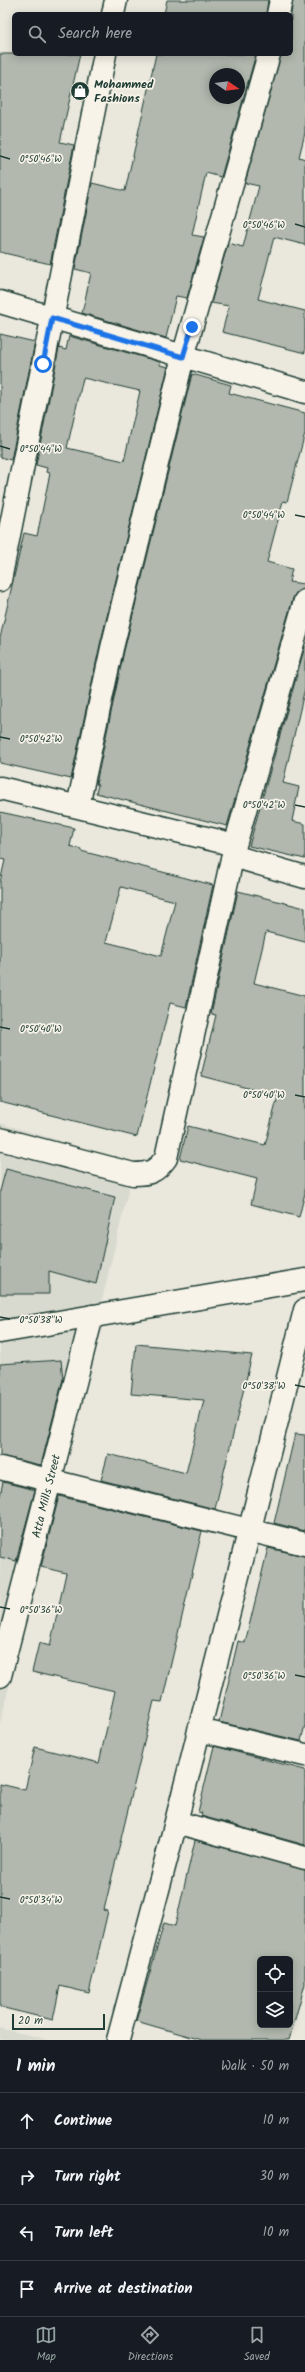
<!DOCTYPE html>
<html lang="en">
<head>
<meta charset="utf-8">
<style>
	body { margin:0; font-family:Kalam,sans-serif; background:#20242c; color:#f1f3f6 }
	.controls { position:absolute; right:12px; bottom:12px; display:grid; overflow:hidden; border-radius:6px; box-shadow:0 2px 10px #0003 }
	.controls button { width:36px; height:36px; display:grid; place-items:center; padding:0; border:0; border-bottom:1px solid #363941; background:#171b24; color:#f1f3f6; font:20px sans-serif }
	.compass { position:absolute; left:209px; top:68px; width:36px; height:36px; border-radius:50%; background:#171b24; box-shadow:0 2px 10px #0003; rotate:103deg }
	.scale { position:absolute; left:12px; bottom:10px; width:93px; box-sizing:border-box; padding-left:4px; border:2px solid #1f3d34; border-top:0; font-size:11px; line-height:14px; white-space:nowrap; color:#1f3d34; -webkit-text-stroke:3px #f7f3e8; paint-order:stroke }
	.stop { position:absolute; width:12px; height:12px; margin:-9px; border:3px solid #1a73e8; border-radius:50%; background:#fff }
	.stop.end { background:#1a73e8; border-color:#fff; box-shadow:0 1px 4px #0008 }
	.list { margin:0; padding:0; list-style:none }
	h2 { display:flex; justify-content:space-between; align-items:center; height:52px; margin:0; padding:0 16px; font-size:17px }
	h2 small { font-size:13px; font-weight:400; color:#9ea1a6 }
	.list li { display:grid; grid-template-columns:26px 1fr auto; gap:12px; align-items:center; box-sizing:border-box; height:56px; padding:0 16px; border-top:1px solid #363941 }
	.list b { display:block; font-size:15px; white-space:nowrap }
	.list em { font-size:13px; font-style:normal; color:#9ea1a6 }
	.icon { flex:none; width:22px; height:22px; fill:none; stroke:currentColor; stroke-width:2; stroke-linecap:round; stroke-linejoin:round }
	.map { position:relative; flex:none; width:305px; height:2040px; overflow:hidden }
	.search { position:absolute; background:#171b24; box-shadow:0 2px 10px #0003; left:12px; right:12px; top:12px; height:44px; display:flex; align-items:center; gap:10px; box-sizing:border-box; padding:0 14px; border-radius:6px; color:#9ea1a6; font-size:15px }
	.sheet { height:276px; background:#171b24 }
	nav { display:flex; justify-content:space-around; align-items:center; box-sizing:border-box; height:56px; border-top:1px solid #363941; background:#171b24; font-size:11px; color:#9ea1a6 }
	nav a { display:grid; justify-items:center; gap:2px }
	nav .on { color:#92a19f }
	.map>svg:first-child { display:block }
</style>
</head>
<body>
<div class="map">
<svg width="305" height="2040" viewBox="0 0 305 2040">
	<rect width="100%" height="100%" fill="#eae8dd"/>
	<filter id="ink" filterUnits="userSpaceOnUse"><feTurbulence type="fractalNoise" baseFrequency=".025" numOctaves="2"/><feDisplacementMap in="SourceGraphic" scale="8" xChannelSelector="R" yChannelSelector="G"/><feConvolveMatrix kernelMatrix="1 2 1 2 8 2 1 2 1" color-interpolation-filters="sRGB"/></filter>
	<g filter="url(#ink)">
		<path fill="#d9dacf" d="M0,1123L135,1163L0,1724Z
			M0,2028L49,2040H0Z"/>
		<path fill="#b2b8ae" stroke="#1f3d34" fill-rule="evenodd" d="M167,0H268L266,14H164Z
			M293,0H305V133L299,157L305,159V245L274,237L258,299L305,311V353L222,332L229,306L211,303L228,243L243,247L259,186L245,183L281,54H291V14Z
			M0,54H80L60,142L74,145L50,264L0,252Z
			M156,54H256L221,177L206,173L192,235L204,237L187,298L176,296L166,338L82,313L91,273L75,269L92,183L125,191ZM215,74H239V98H215Z
			M0,334L35,342L11,460L0,457Z
			M69,336L160,362V365L168,367L100,645L71,779L0,763V638L24,533L37,536L50,473L46,472L47,468L36,465L59,348L66,350ZM83,378L140,391L124,461L67,448Z
			M192,374L231,385L229,393L305,413V433L287,502L283,501L267,562L292,569L289,582L305,584V589L297,592L293,598L227,826L96,793L98,785L96,784L124,651Z
			M305,646V688L283,783L299,787L292,821L305,824V859L249,846Z
			M0,812L74,828L70,846L81,849V851L213,885L186,1007L170,1003L137,1137L0,1102V882L5,860L0,859ZM121,887L175,901L161,956L106,942Z
			M238,891L305,908V942L266,932L254,983L305,996V1193L299,1217L251,1204L257,1179L180,1159L188,1126L265,1145L278,1096L201,1076L216,1015L211,1014Z
			M6,1169L115,1197L96,1284L49,1271V1294H0V1191Z
			M136,1344L252,1355L215,1509L101,1480L108,1454L186,1473L204,1400L131,1394Z
			M61,1360L63,1379L41,1465L0,1456V1364Z
			M295,1434L305,1435V1531L274,1523Z
			M3,1482L35,1490L16,1561L0,1557V1496Z
			M59,1496L202,1531L162,1702L154,1701L104,1910L108,1911L89,1993L60,1986L53,2020L0,2007V1784L25,1790L35,1747L99,1763L115,1691L32,1672L39,1643L50,1646L66,1573L41,1567Z
			M268,1548L305,1556V1725L301,1741L219,1722L238,1641L245,1643Z
			M214,1746L305,1770V1845L201,1816L202,1813L198,1812Z
			M195,1840L305,1870V1984L289,2040H202L136,2021L164,1923L175,1926ZM260,1959H290V2025H260Z"/>
		<g fill="none" stroke-linecap="round" stroke-linejoin="round">
			<g stroke="#1f3d34" stroke-width="25">
				<path id="street" d="M113,14L116,0
					M278,14L281,0
					M0,302L305,392
					M0,580L105,54
					M0,788L235,845
					M78,806L112,648L183,357L269,54
					M233,856L305,877
					M0,1139L133,1174C149,1174 156,1172 166,1158L235,845L305,601
					M0,1468L305,1544
					M0,1676L92,1316
					M199,1730L305,1755
					M176,1822L305,1858
					M118,2040L176,1822L305,1310"/>
			</g>
			<g stroke="#1f3d34" stroke-width="25">
				<path id="secondary" d="M0,1332L305,1280"/>
			</g>
			<use href="#street" stroke="#f7f3e8" stroke-width="22"/>
			<use href="#secondary" stroke="#f7f3e8" stroke-width="22"/>
		</g>
	</g>
	<g fill="none" stroke-linecap="round" stroke-linejoin="round" filter="url(#ink)">
		<path stroke="#1a73e8" stroke-width="5" d="M43,364L52,318L183,357L192,327"/>
	</g>
	<path fill="none" stroke="#1f3d34" stroke-width="1.5" d="M0,156L10,159M295,224L305,227M0,446L10,449M295,515L305,517M0,737L10,739M295,805L305,807M0,1027L10,1029M295,1095L305,1097M0,1317L10,1319M295,1385L305,1387M0,1607L10,1609M295,1675L305,1677M0,1897L10,1899"/>
	<defs>
		<g id="shop-disc" transform="scale(1)"><circle r="9.5" fill="#1f3d34" stroke="#f7f3e8"/><path d="M-5-2.5h2.3a2.7 3.5 0 0 1 5.4 0H5L5.5 6h-11ZM-1.5-2.5h3a1.5 2.3 0 0 0-3 0Z" fill="#fff"/></g>
	</defs>
	<g fill-rule="evenodd">
		<use href="#shop-disc" x="80" y="91"/>
	</g>
	<g text-anchor="middle" stroke-width="3.5" stroke-linejoin="round" paint-order="stroke">
		<g font-size="12" font-weight="bold" fill="#1f3d34" stroke="#f7f3e8" text-anchor="start">
			<text x="94" y="88">Mohammed<tspan x="94" dy="14">Fashions</tspan></text>
		</g>
		<g font-size="12" fill="#1f3d34" stroke="#f7f3e8">
			<text transform="translate(46 1496) rotate(-76)" y="4">Atta Mills Street</text>
		</g>
	</g>
	<g font-size="10" text-anchor="middle" fill="#1f3d34" stroke="#f7f3e8" stroke-width="3.5" stroke-linejoin="round" paint-order="stroke">
		<text x="41" y="162">0°50'46"W</text>
		<text x="264" y="228">0°50'46"W</text>
		<text x="41" y="452">0°50'44"W</text>
		<text x="264" y="518">0°50'44"W</text>
		<text x="41" y="742">0°50'42"W</text>
		<text x="264" y="808">0°50'42"W</text>
		<text x="41" y="1032">0°50'40"W</text>
		<text x="264" y="1098">0°50'40"W</text>
		<text x="41" y="1323">0°50'38"W</text>
		<text x="264" y="1389">0°50'38"W</text>
		<text x="41" y="1613">0°50'36"W</text>
		<text x="264" y="1679">0°50'36"W</text>
		<text x="41" y="1903">0°50'34"W</text>
	</g>
</svg>
<div class="controls">
<button><svg class="icon" aria-label="locate" viewBox="0 0 24 24"><circle cx="12" cy="12" r="6"/><path d="M12 2v4M12 18v4M2 12h4M18 12h4"/></svg></button>
<button><svg class="icon" aria-label="layers" viewBox="0 0 24 24"><path d="M12 4l9 5-9 5-9-5zM3 14l9 5 9-5"/></svg></button>
</div>
<svg class="compass" viewBox="-18 -18 36 36"><path d="M0-13l5 13h-10z" fill="#e53935"/><path d="M0 13l5-13h-10z" fill="#9ea1a6"/></svg>
<div class="scale">20 m</div>
<div class="stop" style="left:43px;top:364px"></div>
<div class="stop end" style="left:192px;top:327px"></div>
<div class="search"><svg class="icon" aria-label="search" viewBox="0 0 24 24"><circle cx="10" cy="10" r="6"/><path d="M15 15l6 6"/></svg>Search here</div>
</div>
<section class="sheet">
<h2>1 min<small>Walk · 50 m</small></h2>
<ul class="list">
<li><svg class="icon" aria-label="ahead" viewBox="0 0 24 24"><path d="M12 20V5M6 11l6-6 6 6"/></svg><div><b>Continue</b></div><em>10 m</em></li>
<li><svg class="icon" aria-label="right" viewBox="0 0 24 24"><path d="M7 20v-9h11M14 6l5 5-5 5"/></svg><div><b>Turn right</b></div><em>30 m</em></li>
<li><svg class="icon" aria-label="left" viewBox="0 0 24 24"><path d="M17 20v-9H6M10 6l-5 5 5 5"/></svg><div><b>Turn left</b></div><em>10 m</em></li>
<li><svg class="icon" aria-label="arrive" viewBox="0 0 24 24"><path d="M6 21V4h12l-3 4 3 4H6"/></svg><div><b>Arrive at destination</b></div></li>
</ul>
</section>
<nav>
<a class="on"><svg class="icon" aria-label="map" viewBox="0 0 24 24"><path d="M3 6l6-2 6 2 6-2v14l-6 2-6-2-6 2zM9 4v14M15 6v14"/></svg>Map</a>
<a><svg class="icon" aria-label="directions" viewBox="0 0 24 24"><path d="M12 3l9 9-9 9-9-9zM9 14v-3h6M13 9l2 2-2 2"/></svg>Directions</a>
<a><svg class="icon" aria-label="saved" viewBox="0 0 24 24"><path d="M7 4h10v16l-5-4-5 4z"/></svg>Saved</a>
</nav>
</body>
</html>
